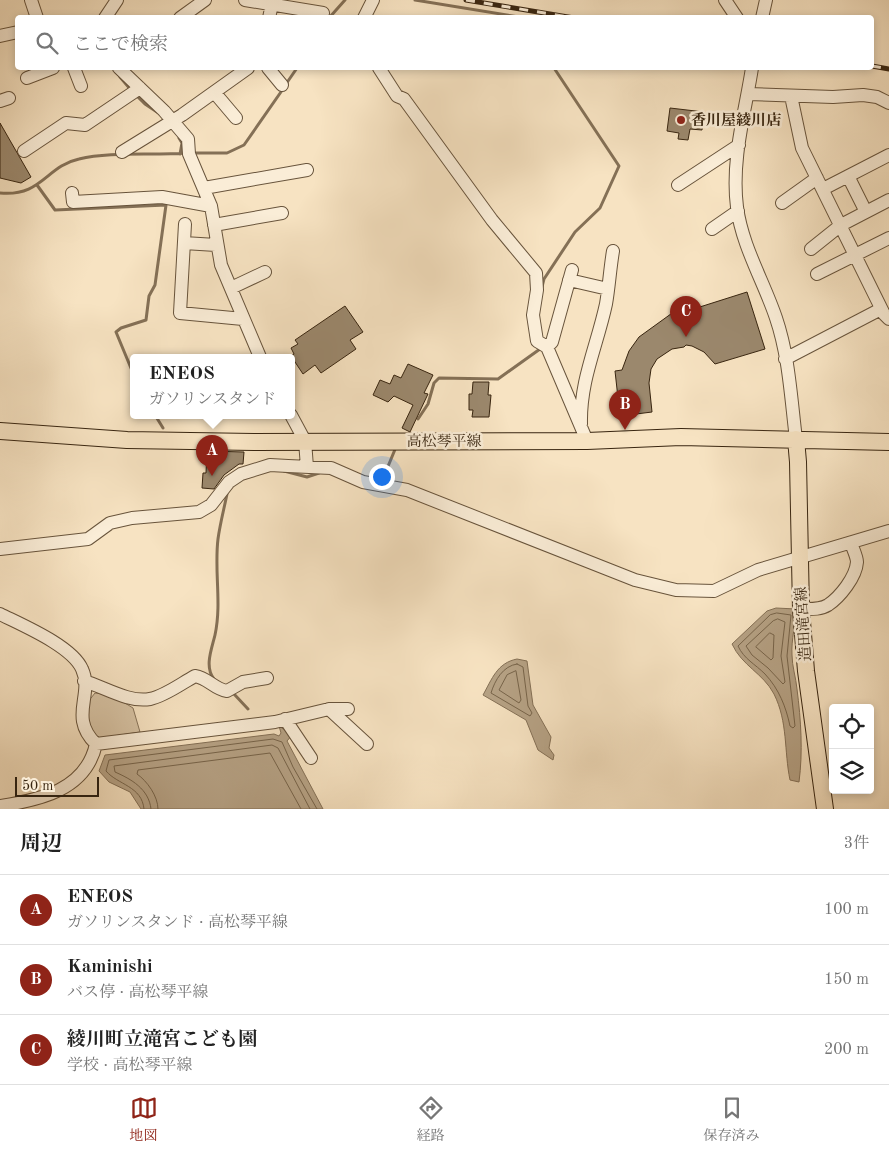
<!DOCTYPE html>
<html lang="ja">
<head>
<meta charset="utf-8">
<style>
	body { margin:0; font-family:"Old Standard TT","Noto Serif JP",serif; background:#f6f6f6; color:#222 }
	.controls { position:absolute; right:15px; bottom:15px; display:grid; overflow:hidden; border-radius:5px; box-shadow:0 2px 8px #0003 }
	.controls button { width:45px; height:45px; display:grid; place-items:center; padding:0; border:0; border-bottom:1px solid #e0e0e0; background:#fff; color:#222; font:25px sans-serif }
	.scale { position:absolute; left:15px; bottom:12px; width:84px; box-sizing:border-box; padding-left:5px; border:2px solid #382510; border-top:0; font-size:14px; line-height:18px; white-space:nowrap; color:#382510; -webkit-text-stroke:4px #faedd7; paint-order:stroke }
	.you { position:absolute; left:381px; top:476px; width:18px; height:18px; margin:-12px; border:4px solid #fff; border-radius:50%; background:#1a73e8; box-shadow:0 0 0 8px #1a73e833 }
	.badge { display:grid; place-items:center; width:32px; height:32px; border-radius:50%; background:#8f2418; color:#fff; font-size:16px; font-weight:700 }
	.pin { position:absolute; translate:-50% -41px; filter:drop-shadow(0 1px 2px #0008) }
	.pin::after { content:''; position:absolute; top:26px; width:18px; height:15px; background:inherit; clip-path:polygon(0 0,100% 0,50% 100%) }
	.popup { position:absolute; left:130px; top:354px; width:165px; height:65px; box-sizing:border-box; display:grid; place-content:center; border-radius:5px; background:#fff; filter:drop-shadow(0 1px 4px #0005); font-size:16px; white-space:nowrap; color:#767676 }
	.popup b { font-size:19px; color:#222 }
	.popup::after { content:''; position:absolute; left:50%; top:100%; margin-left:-10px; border:10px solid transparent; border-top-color:#fff }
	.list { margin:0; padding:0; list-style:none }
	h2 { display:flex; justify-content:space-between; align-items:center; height:65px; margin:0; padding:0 20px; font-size:21px }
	h2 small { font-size:16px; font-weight:400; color:#767676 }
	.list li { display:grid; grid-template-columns:32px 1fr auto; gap:15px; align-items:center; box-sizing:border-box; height:70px; padding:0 20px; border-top:1px solid #e0e0e0 }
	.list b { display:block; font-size:19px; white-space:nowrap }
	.list p { margin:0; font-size:16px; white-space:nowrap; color:#767676 }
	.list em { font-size:16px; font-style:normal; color:#767676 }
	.icon { flex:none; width:28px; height:28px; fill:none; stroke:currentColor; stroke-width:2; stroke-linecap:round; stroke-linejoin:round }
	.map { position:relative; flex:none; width:889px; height:809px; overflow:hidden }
	.search { position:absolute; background:#fff; box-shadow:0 2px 8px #0003; left:15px; right:15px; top:15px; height:55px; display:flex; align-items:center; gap:12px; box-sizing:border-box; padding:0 18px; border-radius:5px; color:#767676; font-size:19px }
	.sheet { height:275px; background:#fff }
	nav { display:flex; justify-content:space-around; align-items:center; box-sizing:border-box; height:70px; border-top:1px solid #e0e0e0; background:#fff; font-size:14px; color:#767676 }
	nav a { display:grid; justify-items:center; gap:2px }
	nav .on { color:#8f2418 }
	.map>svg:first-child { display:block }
</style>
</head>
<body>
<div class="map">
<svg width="889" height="809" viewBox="0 0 889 809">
	<rect width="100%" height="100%" fill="#f7e3c2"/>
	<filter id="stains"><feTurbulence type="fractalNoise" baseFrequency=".004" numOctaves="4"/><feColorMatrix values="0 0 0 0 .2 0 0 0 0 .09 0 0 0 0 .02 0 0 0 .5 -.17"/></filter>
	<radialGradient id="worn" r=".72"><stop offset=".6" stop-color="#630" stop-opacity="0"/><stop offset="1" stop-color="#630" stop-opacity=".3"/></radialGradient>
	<path fill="#d7c3a4" stroke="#88745a" d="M95,693L112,695L133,708L140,732L100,738L90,731L87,703Z"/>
	<path fill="#b6a285" stroke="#847056" d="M776,608L796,609C796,624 791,639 792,655C792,666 796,678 797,689C801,720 803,752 799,782L790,780C784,751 788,722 774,694C763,673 742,666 732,644L767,611Z
		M517,659L527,661L533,705L551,737L549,748L554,755L553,760L538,750L526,720L483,695C492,679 497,663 517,659Z
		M279,726L292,735L287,741L323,809H141L130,792L109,782L99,771L105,755L274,734L279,736L281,733Z"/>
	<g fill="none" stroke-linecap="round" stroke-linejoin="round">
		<path stroke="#77644a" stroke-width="1" d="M777,613L791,615L787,656L795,726L793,728L790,726C786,707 779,689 765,674C755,664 744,659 738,646L770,615Z
			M778,619L785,622L781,656L785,682L783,684L768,668L752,655L746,646L773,621Z
			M770,633L774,635L773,658L771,660L756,647Z
			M517,664L523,667L528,706L532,713L530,716L491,693C495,680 503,666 517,664Z
			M516,671L521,700L519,703L499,690L507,675Z
			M144,809C142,786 118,785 106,771L109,760L273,739L282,742L293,767L317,809
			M151,809C149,789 131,779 115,772L114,766L272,745L278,748L310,809
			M158,809C158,796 147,781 137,774L138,770L270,753L301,809"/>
		<path stroke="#847056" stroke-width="3" d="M415,0L525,18
			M329,18L345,0
			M120,77L131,90
			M286,84L297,68
			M135,94L145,104L157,112
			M179,138L182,143L180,154
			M193,153H227L244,145L283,89
			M37,185L55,210L166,205L155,285L149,296L146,320L121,328L116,332L133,373
			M0,193C42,197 46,166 79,159C111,151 153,156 187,153
			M542,287L544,279L575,232L600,208L619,166L554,68
			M155,415L163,428
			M418,419L428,404L434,383L439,378L498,379L540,349
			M284,471L307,477L319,473
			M379,480L382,481L396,447
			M214,679C204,667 212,648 215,635C222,603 214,571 218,539C220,524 224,509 227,494
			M234,694L248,709"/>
	</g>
	<path fill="#9b886d" stroke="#382510" d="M670,108L704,112L702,130L690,129L688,140L678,139L679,133L667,131Z
		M0,123L31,177L21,183L0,178Z
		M747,292L765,349L715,364L704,352L692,346L686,345L684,347L672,349L657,359L651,369L649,383L652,412L620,416L615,371L622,370L629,351L639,337L675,311L684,312Z
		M345,306L363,332L350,340L356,349L321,373L315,365L303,374L291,356L294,354L291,348L298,344L295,340Z
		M408,364L433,375L424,393L428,394L410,432L402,428L413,405L394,396L388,402L373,395L380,380L390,384L394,375L401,378Z
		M473,382H489L488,395H491L489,417H472L473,410H469V394H472Z
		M207,451L244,452L243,464H239L224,475L214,489L202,488L203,473H206Z"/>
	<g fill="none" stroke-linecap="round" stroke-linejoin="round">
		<g stroke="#68543c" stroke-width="14">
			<path id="minor" d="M31,0L37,18
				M245,0L323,13
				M725,0L737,18
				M105,18L117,0
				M180,18L205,0
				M269,18L272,4
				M364,18L373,0
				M762,18L766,0
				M0,36L18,32
				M74,68L81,86
				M119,68L164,111L188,139L189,154L211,206L221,265L260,357
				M268,68L282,85
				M379,68L397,96L404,99L492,220L536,273L537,290L533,315L537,341L547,347L587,441
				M752,68C745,113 731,160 737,207C742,246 764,282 776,318C789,356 791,399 796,439
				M27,78L53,68
				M214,92L236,118
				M748,94L833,97L863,95L877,97L889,103
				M791,96L802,148L884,314L889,319
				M0,101L9,98
				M24,151L66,123L85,125L140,88
				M122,152L182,115L248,68
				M848,176L866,212
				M678,185L739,145
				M204,188L307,170
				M823,189L889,155
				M72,193L73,202L162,197L211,206
				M782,203L817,178
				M185,224L180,313L243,319
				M214,225L282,213
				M712,229L738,211
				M184,243L216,245
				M811,249L841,225L889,200
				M817,274L889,238
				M569,280L608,289
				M231,288L265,272
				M547,347L552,342L572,270
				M785,359L881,309
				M291,415L305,441L307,467
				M581,424C580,380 597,346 606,304C609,287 610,269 613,251
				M0,549L88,539L110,523L132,518L199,512L211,505L229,482L241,474L270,465L288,466L331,468L363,482L407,490L635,580L676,590L714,591L758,570L889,531
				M801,609C810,609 820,610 828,605C840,597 856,577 857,562C857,557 853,549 851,543
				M0,614C22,625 72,646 82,669C94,695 68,717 96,744
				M84,681C104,687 129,703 150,699C165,696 182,683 195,676C208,678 214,689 227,691L243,682L267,678
				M329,709L367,744
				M285,719L311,758
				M0,806C40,800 86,790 96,744L275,722L329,709H348"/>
		</g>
		<g stroke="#382510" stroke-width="18">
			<path id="major" d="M0,431L127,440L254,442L587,441L681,437L889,442
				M796,439L798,462L801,609L806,671L825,809"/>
		</g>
		<use href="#minor" stroke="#faedd7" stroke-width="12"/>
		<use href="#major" stroke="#f7e3c2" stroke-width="16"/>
		<g stroke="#382510" stroke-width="5">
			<path id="rail" d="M466,0L574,18
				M872,66L889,69"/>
		</g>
		<use href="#rail" stroke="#faedd7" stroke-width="3" stroke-dasharray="9" stroke-linecap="butt"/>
	</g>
	<circle fill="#8f2418" stroke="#faedd7" stroke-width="2" cx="681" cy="120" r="5"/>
	<g text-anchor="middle" stroke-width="5" stroke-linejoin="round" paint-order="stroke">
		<g font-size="15" font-weight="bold" fill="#382510" stroke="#faedd7" text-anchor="start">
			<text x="691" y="125">香川屋綾川店</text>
		</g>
		<g font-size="15" fill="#382510" stroke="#faedd7">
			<text x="444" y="446">高松琴平線</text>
			<text transform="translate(803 624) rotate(-94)" y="5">造田滝宮線</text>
		</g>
	</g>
	<rect width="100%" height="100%" filter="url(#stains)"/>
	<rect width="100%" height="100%" fill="url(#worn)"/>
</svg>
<div class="controls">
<button><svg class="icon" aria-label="locate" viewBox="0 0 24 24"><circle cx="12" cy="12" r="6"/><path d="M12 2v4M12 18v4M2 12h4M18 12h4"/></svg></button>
<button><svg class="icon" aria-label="layers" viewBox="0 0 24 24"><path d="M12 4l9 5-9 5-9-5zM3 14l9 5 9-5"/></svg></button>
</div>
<div class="scale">50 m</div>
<div class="you"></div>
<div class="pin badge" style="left:212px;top:476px">A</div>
<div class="popup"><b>ENEOS</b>ガソリンスタンド</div>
<div class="pin badge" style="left:625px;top:430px">B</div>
<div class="pin badge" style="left:686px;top:337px">C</div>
<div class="search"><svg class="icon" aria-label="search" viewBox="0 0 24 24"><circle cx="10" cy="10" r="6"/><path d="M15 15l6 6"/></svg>ここで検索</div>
</div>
<section class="sheet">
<h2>周辺<small>3件</small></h2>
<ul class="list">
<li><span class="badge">A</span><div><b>ENEOS</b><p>ガソリンスタンド · 高松琴平線</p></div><em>100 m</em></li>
<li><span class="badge">B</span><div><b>Kaminishi</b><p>バス停 · 高松琴平線</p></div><em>150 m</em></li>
<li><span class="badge">C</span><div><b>綾川町立滝宮こども園</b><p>学校 · 高松琴平線</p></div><em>200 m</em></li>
</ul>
</section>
<nav>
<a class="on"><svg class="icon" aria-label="map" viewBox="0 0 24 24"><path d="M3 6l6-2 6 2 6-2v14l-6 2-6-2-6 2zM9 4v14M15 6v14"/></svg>地図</a>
<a><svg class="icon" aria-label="directions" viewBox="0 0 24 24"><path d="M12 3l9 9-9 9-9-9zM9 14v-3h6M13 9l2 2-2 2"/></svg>経路</a>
<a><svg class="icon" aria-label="saved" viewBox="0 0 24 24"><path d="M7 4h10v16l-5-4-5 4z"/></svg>保存済み</a>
</nav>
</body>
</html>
